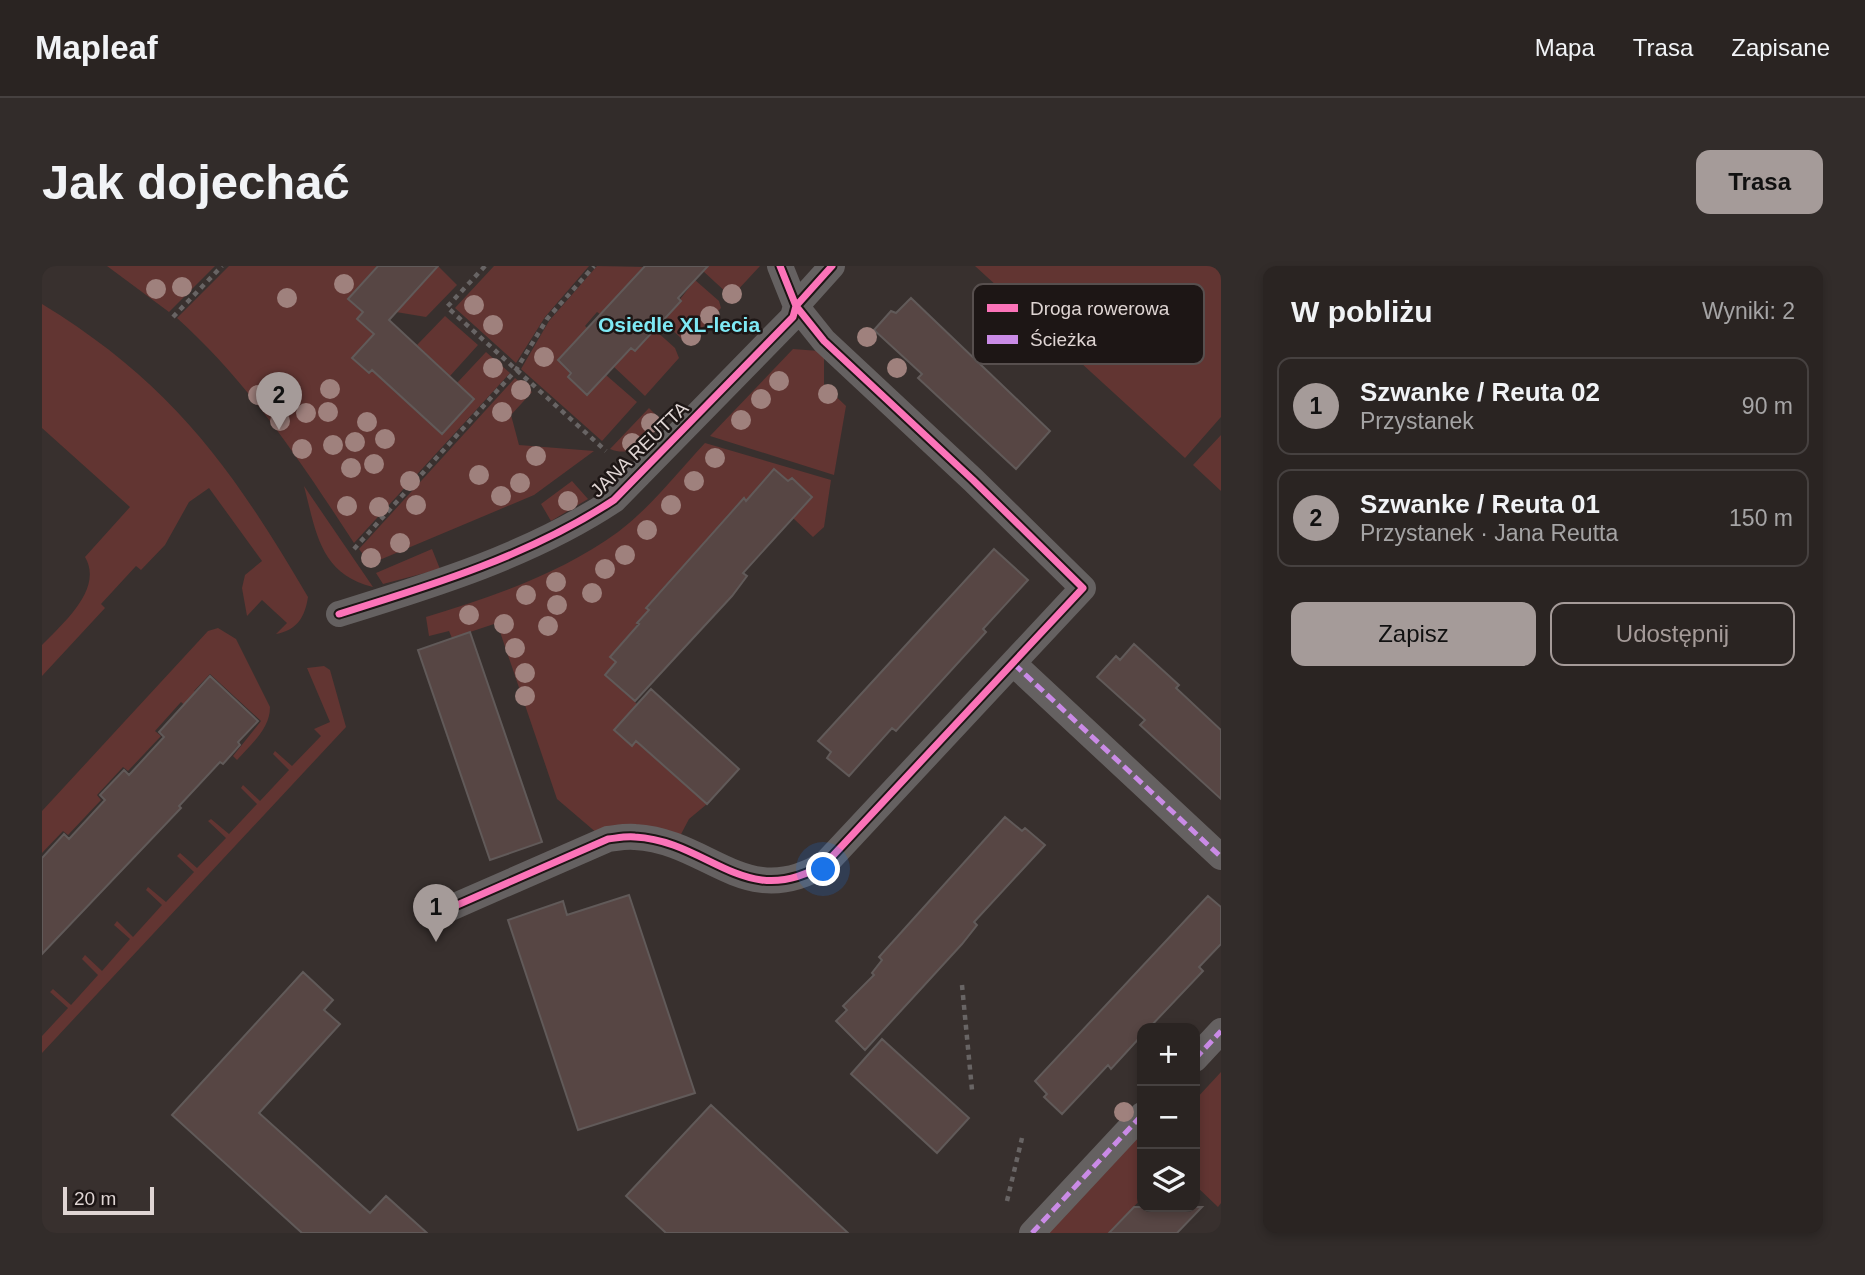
<!DOCTYPE html>
<html lang="pl">
<head>
<meta charset="utf-8">
<style>
	body { margin:0; font-family:Arial,sans-serif; background:#322c2a; color:#f1f3f6 }
	.controls { position:absolute; right:21px; bottom:21px; display:grid; overflow:hidden; border-radius:14px; box-shadow:0 4px 10px #0003 }
	.controls button { width:63px; height:63px; display:grid; place-items:center; padding:0; border:0; border-bottom:2px solid #464140; background:#2a2422; color:#f1f3f6; font:35px sans-serif }
	.scale { position:absolute; left:21px; bottom:18px; width:91px; box-sizing:border-box; padding-left:7px; border:4px solid #dfd5d3; border-top:0; font-size:19px; line-height:24px; white-space:nowrap; color:#dfd5d3; -webkit-text-stroke:5px #1d1615; paint-order:stroke }
	.you { position:absolute; left:782px; top:604px; width:24px; height:24px; margin:-18px; border:5px solid #fff; border-radius:50%; background:#1a73e8; box-shadow:0 0 0 10px #1a73e833 }
	.badge { display:grid; place-items:center; width:46px; height:46px; border-radius:50%; background:#a59b99; color:#111; font-size:23px; font-weight:700 }
	.pin { position:absolute; translate:-50% -58px; filter:drop-shadow(0 2px 4px #0008) }
	.pin::after { content:''; position:absolute; top:37px; width:24px; height:21px; background:inherit; clip-path:polygon(0 0,100% 0,50% 100%) }
	.list { margin:0; padding:0; list-style:none }
	h2 { display:flex; justify-content:space-between; align-items:center; height:91px; margin:0; padding:0 28px; font-size:30px }
	h2 small { font-size:23px; font-weight:400; color:#a5a4a5 }
	.list li { display:grid; grid-template-columns:46px 1fr auto; gap:21px; align-items:center; box-sizing:border-box; height:98px; margin:0 14px 14px; padding:0 14px; border:2px solid #464140; border-radius:14px }
	.list b { display:block; font-size:26px; white-space:nowrap }
	.list p { margin:0; font-size:23px; white-space:nowrap; color:#a5a4a5 }
	.list em { font-size:23px; font-style:normal; color:#a5a4a5 }
	.actions { display:flex; gap:14px; padding:21px 28px }
	.actions a { flex:1; padding:16px 0; border:2px solid #a59b99; border-radius:14px; text-align:center; font-size:24px; color:#a59b99 }
	.actions .main { background:#a59b99; color:#111 }
	.icon { flex:none; width:38px; height:38px; fill:none; stroke:currentColor; stroke-width:2; stroke-linecap:round; stroke-linejoin:round }
	.map { position:relative; flex:none; width:1179px; height:967px; overflow:hidden; border-radius:14px }
	header { display:flex; align-items:center; gap:42px; box-sizing:border-box; height:98px; padding:0 35px; background:#2a2422; border-bottom:2px solid #464140 }
	header strong { font-size:33px }
	nav { display:flex; gap:38px; margin-inline-start:auto; font-size:24px }
	.intro { display:flex; align-items:center; justify-content:space-between; box-sizing:border-box; height:168px; padding:0 42px }
	h1 { margin:0; font-size:49px }
	.button { padding:18px 32px; border-radius:14px; background:#a59b99; color:#111; font-size:24px; font-weight:700 }
	main { display:flex; gap:42px; padding:0 42px }
	aside { flex:1; background:#2a2422; border-radius:14px; box-shadow:0 4px 10px #0003 }
	.map>svg:first-child { display:block }
</style>
</head>
<body>
<header>
<strong>Mapleaf</strong>
<nav><a>Mapa</a><a>Trasa</a><a>Zapisane</a></nav>
</header>
<div class="intro"><h1>Jak dojechać</h1><a class="button">Trasa</a></div>
<main>
<div class="map">
<svg width="1179" height="967" viewBox="0 0 1179 967">
	<rect width="100%" height="100%" fill="#38302e"/>
	<path fill="#623532" d="M65,0H173L127,46Z
		M187,0H335L306,33L321,46L315,53L332,68L311,92L327,107L330,104L400,168L432,133L415,117L444,86L468,107L312,277C259,196 207,117 135,52Z
		M396,0L415,19L384,51L354,46Z
		M452,0H547L503,51L474,97L413,42Z
		M555,0L602,1L558,48L555,46L543,60L545,62L526,111L545,129L564,109L595,136L560,175L479,103L507,55Z
		M666,0H718L692,28H686L661,5Z
		M933,0H1179V151L1143,192Z
		M653,14L677,35L679,42L648,75H642L621,55Z
		M0,38C131,118 190,202 266,331C263,350 256,364 234,368L245,357L220,334L205,350L200,322L203,309L220,295L167,222L147,236L123,279L99,304L94,300L59,338L63,342L0,410V379C20,358 62,323 43,291L88,241L0,162Z
		M403,50L436,79L408,110L375,79Z
		M613,64L633,82L637,92L603,130L572,101L589,82L593,85Z
		M751,83L777,85L782,89V119L804,140L792,209L668,170Z
		M473,112L490,126L469,149L477,179L552,185L492,229L328,298L317,283Z
		M607,142L620,155C607,172 593,193 568,183Z
		M1179,169V225L1151,199Z
		M663,177L789,214L782,261L771,271L751,252L770,230L750,212L746,215L732,203L704,235L701,233L605,342L607,344L569,391L574,396L563,409L595,438L572,464L590,480L594,475L665,538L647,553L637,572L556,568L515,533L455,357L410,372L407,365L387,370L384,351C450,331 520,307 576,266C609,241 635,207 663,177Z
		M530,215L546,233L509,255L499,238Z
		M262,220L331,321C278,308 274,266 262,220Z
		M390,283L398,303L341,318L334,307Z
		M176,362L194,373L228,441C228,463 209,478 195,494L191,490L219,455L168,408L152,425L157,428L145,441L139,436L113,465L119,470L86,505L81,501L55,529L59,534L26,569L21,565L0,587V545L166,365Z
		M282,400L288,404L304,461L0,787V770L26,742L8,726L11,723L29,739L56,709L40,693L43,689L60,705L88,673L72,659L75,655L91,671L120,639L104,624L106,621L124,636L152,606L135,590L138,587L155,602L184,572L166,555L169,553L187,568L215,538L199,522L201,519L218,535L247,504L231,488L233,485L250,500L279,470L272,463L288,456L265,402Z
		M1179,806V937L1176,941L1153,919V834Z
		M1100,858V932L1067,967H998Z"/>
	<path fill="#574644" stroke="#615a59" stroke-width="2" d="M336,0H396L347,54L432,133L400,168L330,104L327,107L310,92L332,68L315,53L321,46L306,33Z
		M603,0H666L636,32L639,35L593,85L589,82L545,129L526,111L529,107L516,94Z
		M869,32L1008,165L974,203L876,112L880,108L832,64L849,45L854,47Z
		M732,203L746,215L750,212L770,231L701,307L705,310L690,330L593,435L563,409L574,396L568,391L597,358L595,357L607,344L604,342L702,232L704,235Z
		M952,283L986,314L941,363L944,366L854,465L850,462L807,510L785,492L789,486L776,475Z
		M428,366L500,576L448,594L376,384Z
		M1092,378L1137,419L1134,422L1179,464V533L1098,459L1103,454L1055,411L1074,390L1078,394Z
		M168,410L216,455L196,476L198,479L181,498L178,496L137,540L139,542L0,688V592L22,568L27,573L63,534L58,529L82,504L87,509L122,471L117,466Z
		M609,423L697,503L665,538L594,475L590,480L572,464Z
		M963,551L980,565L983,562L1003,579L932,656L935,659L920,678L823,784L794,755L805,744L801,740L832,709L830,707L840,694L837,691Z
		M587,629L653,827L536,864L466,654L521,635L525,649Z
		M1166,630L1179,641V678L1157,701L1161,705L1107,762H1100V769L1069,803L1066,799L1020,848L1002,831L1005,828L993,815Z
		M261,706L291,734L282,744L298,758L217,847L328,947L344,930L385,967H260L130,849Z
		M840,773L927,852L895,887L809,808Z
		M669,839L806,967H624L584,930Z
		M1092,941H1160L1135,967H1067Z"/>
	<g fill="none" stroke-linecap="round" stroke-linejoin="round">
		<path stroke="#686464" stroke-width="4.5" stroke-dasharray="5 5" stroke-linecap="butt" d="M443,0L405,41L564,185
			M131,51L180,0
			M312,283L474,104L505,53L552,0
			M920,719L930,824
			M965,935L980,872"/>
		<path stroke="#656161" stroke-width="26" d="M297,348C391,319 489,289 572,234L751,51L754,40L790,0
			M972,398L1179,591
			M397,647L566,573C575,572 584,570 593,571C668,575 704,647 784,597L1041,322L931,214L782,75L754,40L738,0
			M1153,793L1179,765
			M990,967L1100,849"/>
		<path stroke="#ca8be6" stroke-width="5" stroke-dasharray="10 5" stroke-linecap="butt" d="M972,398L1179,591
			M1153,793L1179,765
			M990,967L1100,849"/>
		<g stroke="#1d1615" stroke-width="11">
			<path id="cycleway" d="M297,348C391,319 489,289 572,234L751,51L754,40L790,0
				M397,647L566,573C575,572 584,570 593,571C668,575 704,647 784,597L1041,322L931,214L782,75L754,40L738,0"/>
		</g>
		<use href="#cycleway" stroke="#fb73b8" stroke-width="7"/>
	</g>
	<g fill="#9f817d">
		<circle cx="302" cy="18" r="10"/>
		<circle cx="140" cy="21" r="10"/>
		<circle cx="114" cy="23" r="10"/>
		<circle cx="690" cy="28" r="10"/>
		<circle cx="245" cy="32" r="10"/>
		<circle cx="432" cy="39" r="10"/>
		<circle cx="668" cy="50" r="10"/>
		<circle cx="451" cy="59" r="10"/>
		<circle cx="649" cy="70" r="10"/>
		<circle cx="825" cy="71" r="10"/>
		<circle cx="502" cy="91" r="10"/>
		<circle cx="451" cy="102" r="10"/>
		<circle cx="855" cy="102" r="10"/>
		<circle cx="737" cy="115" r="10"/>
		<circle cx="288" cy="123" r="10"/>
		<circle cx="479" cy="124" r="10"/>
		<circle cx="786" cy="128" r="10"/>
		<circle cx="216" cy="129" r="10"/>
		<circle cx="719" cy="133" r="10"/>
		<circle cx="286" cy="146" r="10"/>
		<circle cx="460" cy="146" r="10"/>
		<circle cx="264" cy="147" r="10"/>
		<circle cx="699" cy="154" r="10"/>
		<circle cx="238" cy="155" r="10"/>
		<circle cx="325" cy="156" r="10"/>
		<circle cx="609" cy="157" r="10"/>
		<circle cx="343" cy="173" r="10"/>
		<circle cx="313" cy="176" r="10"/>
		<circle cx="590" cy="177" r="10"/>
		<circle cx="291" cy="179" r="10"/>
		<circle cx="260" cy="183" r="10"/>
		<circle cx="494" cy="190" r="10"/>
		<circle cx="673" cy="192" r="10"/>
		<circle cx="332" cy="198" r="10"/>
		<circle cx="309" cy="202" r="10"/>
		<circle cx="437" cy="209" r="10"/>
		<circle cx="368" cy="215" r="10"/>
		<circle cx="652" cy="215" r="10"/>
		<circle cx="478" cy="217" r="10"/>
		<circle cx="459" cy="230" r="10"/>
		<circle cx="526" cy="235" r="10"/>
		<circle cx="374" cy="239" r="10"/>
		<circle cx="629" cy="239" r="10"/>
		<circle cx="305" cy="240" r="10"/>
		<circle cx="337" cy="241" r="10"/>
		<circle cx="605" cy="264" r="10"/>
		<circle cx="358" cy="277" r="10"/>
		<circle cx="583" cy="289" r="10"/>
		<circle cx="329" cy="292" r="10"/>
		<circle cx="563" cy="303" r="10"/>
		<circle cx="514" cy="316" r="10"/>
		<circle cx="550" cy="327" r="10"/>
		<circle cx="484" cy="329" r="10"/>
		<circle cx="515" cy="339" r="10"/>
		<circle cx="427" cy="349" r="10"/>
		<circle cx="462" cy="358" r="10"/>
		<circle cx="506" cy="360" r="10"/>
		<circle cx="473" cy="382" r="10"/>
		<circle cx="483" cy="407" r="10"/>
		<circle cx="483" cy="430" r="10"/>
		<circle cx="1082" cy="846" r="10"/>
	</g>
	<g text-anchor="middle" stroke-width="5" stroke-linejoin="round" paint-order="stroke">
		<g font-size="19" fill="#dfd5d3" stroke="#1d1615">
			<text transform="translate(597 183) rotate(-44)" y="7">JANA REUTTA</text>
		</g>
		<g font-size="21" font-weight="bold" fill="#7ee8f4" stroke="#1d1615">
			<text x="637" y="66">Osiedle XL-lecia</text>
		</g>
	</g>
	<rect x="931" y="18" width="231" height="80" rx="10" fill="#1d1615" stroke="#574f4e" stroke-width="2"/>
	<rect x="945" y="38" width="31" height="8" fill="#fb73b8"/>
	<rect x="945" y="69" width="31" height="9" fill="#ca8be6"/>
	<g font-size="19" fill="#dfd5d3">
		<text x="988" y="49">Droga rowerowa</text>
		<text x="988" y="80">Ścieżka</text>
	</g>
</svg>
<div class="controls">
<button>+</button>
<button>−</button>
<button><svg class="icon" aria-label="layers" viewBox="0 0 24 24"><path d="M12 4l9 5-9 5-9-5zM3 14l9 5 9-5"/></svg></button>
</div>
<div class="scale">20 m</div>
<div class="you"></div>
<div class="pin badge" style="left:394px;top:676px">1</div>
<div class="pin badge" style="left:237px;top:164px">2</div>
</div>
<aside>
<h2>W pobliżu<small>Wyniki: 2</small></h2>
<ul class="list">
<li><span class="badge">1</span><div><b>Szwanke / Reuta 02</b><p>Przystanek</p></div><em>90 m</em></li>
<li><span class="badge">2</span><div><b>Szwanke / Reuta 01</b><p>Przystanek · Jana Reutta</p></div><em>150 m</em></li>
</ul>
<div class="actions"><a class="main">Zapisz</a><a>Udostępnij</a></div>
</aside>
</main>
</body>
</html>
